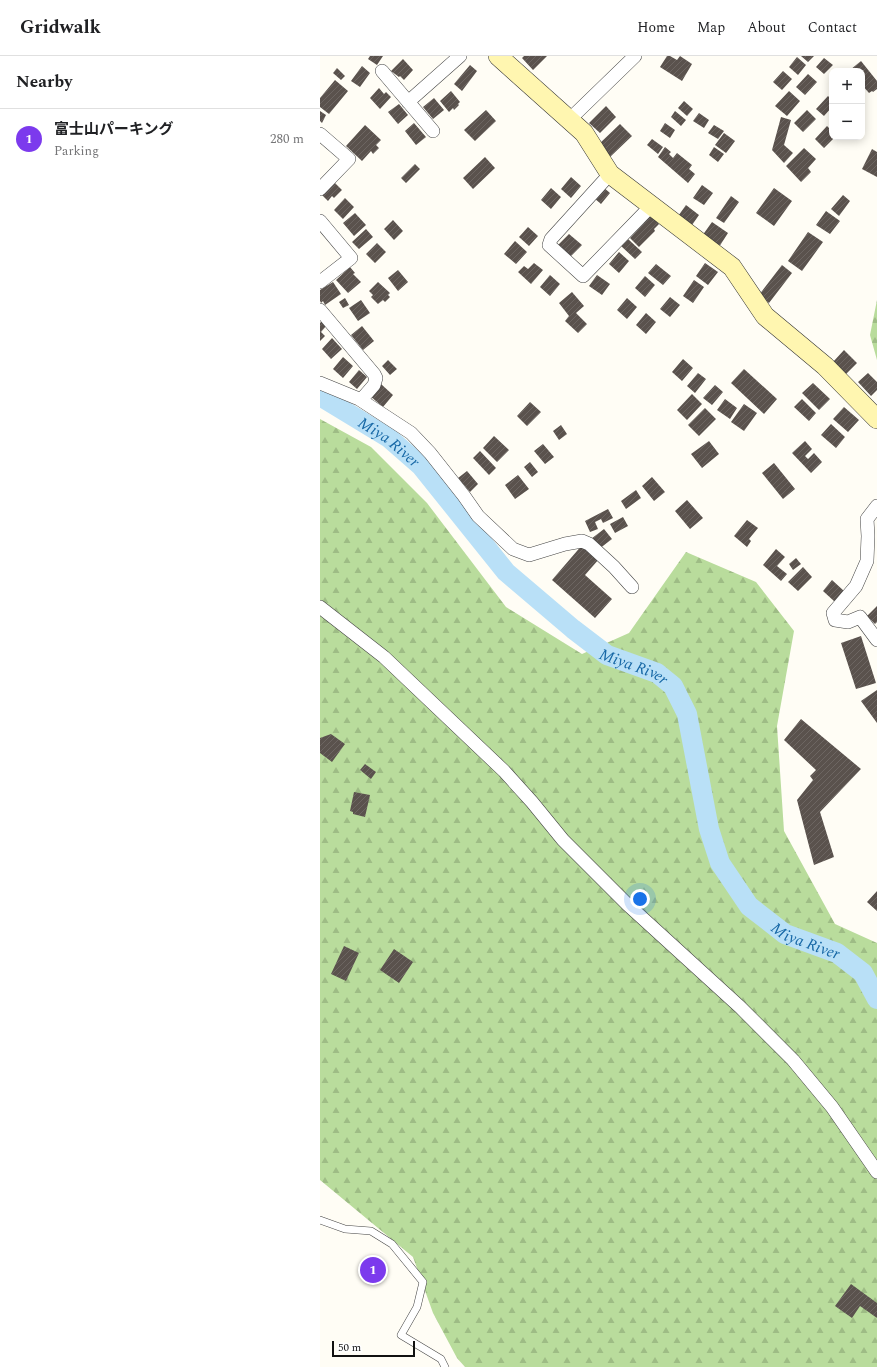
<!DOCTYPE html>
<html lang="en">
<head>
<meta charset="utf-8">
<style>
	body { margin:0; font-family:Spectral,"Noto Sans JP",serif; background:#f2f2f2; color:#202124 }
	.controls { position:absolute; right:12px; top:12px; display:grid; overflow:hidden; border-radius:8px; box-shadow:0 2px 10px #0003 }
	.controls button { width:36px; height:36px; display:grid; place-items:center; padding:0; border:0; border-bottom:1px solid #e0e0e0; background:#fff; color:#202124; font:20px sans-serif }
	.scale { position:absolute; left:12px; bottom:10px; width:83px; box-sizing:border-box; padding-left:4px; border:2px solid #111; border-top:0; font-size:11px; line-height:14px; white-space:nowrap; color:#111; -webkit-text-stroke:3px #fff; paint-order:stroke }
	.you { position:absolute; left:320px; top:843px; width:14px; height:14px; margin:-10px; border:3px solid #fff; border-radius:50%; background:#1a73e8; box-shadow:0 0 0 6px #1a73e833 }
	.badge { display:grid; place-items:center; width:26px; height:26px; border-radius:50%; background:#7c3aed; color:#fff; font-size:13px; font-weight:700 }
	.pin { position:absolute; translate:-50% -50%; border:2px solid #fff; box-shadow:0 1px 4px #0006 }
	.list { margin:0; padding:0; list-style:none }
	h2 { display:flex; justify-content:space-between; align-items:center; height:52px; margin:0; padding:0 16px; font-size:17px }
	h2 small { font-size:13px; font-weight:400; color:#757577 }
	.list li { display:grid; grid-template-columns:26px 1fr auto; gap:12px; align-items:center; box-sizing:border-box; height:60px; padding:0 16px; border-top:1px solid #e0e0e0 }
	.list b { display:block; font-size:15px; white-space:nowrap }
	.list p { margin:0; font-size:13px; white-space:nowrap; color:#757577 }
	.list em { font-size:13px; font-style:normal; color:#757577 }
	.map { position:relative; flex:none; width:557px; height:1311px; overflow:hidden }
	header { display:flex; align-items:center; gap:24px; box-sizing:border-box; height:56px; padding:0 20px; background:#fff; border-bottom:1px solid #e0e0e0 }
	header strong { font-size:19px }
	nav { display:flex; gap:22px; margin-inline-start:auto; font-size:14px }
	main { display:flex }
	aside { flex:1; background:#fff }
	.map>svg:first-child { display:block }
</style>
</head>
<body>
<header>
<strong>Gridwalk</strong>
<nav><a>Home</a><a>Map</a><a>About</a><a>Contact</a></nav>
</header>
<main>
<aside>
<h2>Nearby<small></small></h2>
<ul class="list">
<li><span class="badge">1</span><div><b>富士山パーキング</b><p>Parking</p></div><em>280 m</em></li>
</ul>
</aside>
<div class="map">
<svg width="557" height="1311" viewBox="0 0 557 1311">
	<defs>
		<pattern id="forest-firs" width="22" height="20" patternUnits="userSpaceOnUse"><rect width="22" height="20" fill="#b9dc9c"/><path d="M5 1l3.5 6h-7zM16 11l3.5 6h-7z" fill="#9ebc85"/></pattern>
		<pattern id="building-hatch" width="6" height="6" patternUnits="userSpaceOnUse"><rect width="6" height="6" fill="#5a524d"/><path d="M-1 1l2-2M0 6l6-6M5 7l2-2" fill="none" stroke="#6d6662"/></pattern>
	</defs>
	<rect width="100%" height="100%" fill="#fffdf5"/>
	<path fill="url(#forest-firs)" d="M557,244V304L550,279Z
		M0,363L51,391L107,447L186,551L262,598L309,577L366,496L436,526L474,575L457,670L464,775L515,868L557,887V1311H145L137,1302L113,1257L93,1201L0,1124Z"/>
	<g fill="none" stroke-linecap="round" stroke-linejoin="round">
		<path stroke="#b9e0f7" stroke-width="20" id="s1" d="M0,340L69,382L101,410L186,516L253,573L287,599L337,617L353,630L367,658L389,773L400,807L429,850L465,878L517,897L543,917L557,943"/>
	</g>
	<path fill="url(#building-hatch)" d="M50,0H63L57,9L48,3Z
		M204,0H227L213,14L202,2Z
		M347,0H350L357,4L360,0L372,8L362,25L340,11Z
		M481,0H494L488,6Z
		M477,1L486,9L478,19L469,11Z
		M504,2L513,9L504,18L496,11Z
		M83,3L93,14L84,24L80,20L79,21L71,15Z
		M541,5L557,25V33L553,36L552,35L549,37L542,29V15H531L530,14Z
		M150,9L157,15L142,35L134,28Z
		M42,10L50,17L40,31L31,25Z
		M17,12L25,20L21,24L13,17Z
		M463,15L472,23L462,34L453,26Z
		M488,18L497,26L485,39L476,31Z
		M15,24L28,35L9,58L0,51V42Z
		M59,32L64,38L66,36L71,41L60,53L50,42Z
		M131,35L140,46L138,48L139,49L134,54L133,52L129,56L120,45Z
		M469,35L480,45L467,60L455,50Z
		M508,40L512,44V51L504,60L496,53Z
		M114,42L124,54L113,63L103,51Z
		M364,45L373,53L367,60L358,52Z
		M79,48L88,59L78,68L68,56Z
		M286,50L296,61L280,77L269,67Z
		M166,54L176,65L155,85L144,74Z
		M487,54L496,63L483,76L474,67Z
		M0,55L6,59L2,67L0,65Z
		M355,55L366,64L361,70L351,61Z
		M379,57L389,64L384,72L373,65Z
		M461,61L471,64L464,89L473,97L464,107L452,94Z
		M94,67L106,81L96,89L85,75Z
		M345,67L355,74L350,82L340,75Z
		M300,68L312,80L290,101L278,89Z
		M45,69L61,84L56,89L59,92L53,98L51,95L42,105L26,90Z
		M394,69L404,75L398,83L388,77Z
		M507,70L512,75V81H515L504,92L495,83Z
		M404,77L415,85L406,97L395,89Z
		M332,83L343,91L338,98L327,89Z
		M345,91L351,96L349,98L353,102L357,97L372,109L369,113L375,118L368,127L338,101Z
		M394,91L404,98L398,106L389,99Z
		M484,92L496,103L488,112L491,116L481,126L466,110Z
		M552,93L557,96V121L542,113Z
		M165,101L175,112L153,133L143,122Z
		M95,108L100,113L86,127L81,122Z
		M251,121L261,130L251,142L241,133Z
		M15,127L22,134L14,142L12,140L8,145L2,139Z
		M382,129L393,137L384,149L373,142Z
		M283,131L290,137L281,148L274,142Z
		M231,132L241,141L231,153L221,144Z
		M454,132L472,145L454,170L436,157Z
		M523,139L530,145L519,160L511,153Z
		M411,140L419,146L404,167L396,162Z
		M25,142L34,151L23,163L14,154Z
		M366,149L379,159L370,172L356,163Z
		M506,155L520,165L510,178L496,169Z
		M35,157L46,169L34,180L23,167Z
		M329,158L339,168L334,173L335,175L319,191L310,182L324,167L322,166Z
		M73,164L83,175L74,184L64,173Z
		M392,166L408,177L399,191L382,180Z
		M208,171L218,180L209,190L199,181Z
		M46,173L53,181L39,193L32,186Z
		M488,176L503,186L482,215L468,205Z
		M249,178L262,189L249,202L237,190Z
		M308,183L322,196L315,203L301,190Z
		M195,185L207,196L196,208L184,198Z
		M57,187L66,196L55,207L46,198Z
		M299,196L309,205L299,217L289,208Z
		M214,207L223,214L211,228L198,216L204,210L208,213Z
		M385,207L398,216L388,229L376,220Z
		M336,208L351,220L343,229L328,217Z
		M462,209L472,217L449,247L439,239Z
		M30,211L35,217L33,218L41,226L28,237L16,224Z
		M78,214L88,226L78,235L68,222Z
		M230,219L240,228L230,240L220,231Z
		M277,219L290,228L282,239L269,230Z
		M325,220L335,229L325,241L315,232Z
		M374,224L384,231L373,247L363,240Z
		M13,226L21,238L5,249L3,245L1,247L0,245V234Z
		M58,226L70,237L68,239L70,241L65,246L63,244L58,248L51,241L53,239L49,235Z
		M252,236L264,250L256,257L267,268L258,277L245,265L249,260L239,247Z
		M350,241L360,249L350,261L340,253Z
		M25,242L29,249L23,252L19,246Z
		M307,242L317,251L307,263L297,254Z
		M41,244L50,257L38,265L29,252Z
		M326,257L336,266L326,278L316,269Z
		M2,265L7,269L1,276L5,280L0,285V267Z
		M42,270L54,285L43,294L31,279Z
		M12,282L22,293L11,303L2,293Z
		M524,294L537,307L526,318L513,306Z
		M23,301L33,310L23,322L13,313Z
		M363,303L373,312L362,325L352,316Z
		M68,304L77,313L70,319L62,310Z
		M424,313L457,343L444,358L411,327Z
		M39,314L47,321L37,333L29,326Z
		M378,317L386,323L375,337L367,330Z
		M548,317L557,326V334L551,340L538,326Z
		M493,327L510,343L499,354L482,337Z
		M61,328L73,339L63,351L50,340Z
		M395,329L403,336L392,349L383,342Z
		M372,338L382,348L367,364L357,354Z
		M405,343L417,352L410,363L397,354Z
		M482,343L496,357L489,365L474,351Z
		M210,346L221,356L207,370L197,360Z
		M424,348L437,357L424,375L411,366Z
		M524,351L539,364L528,376L513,363Z
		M385,352L396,363L379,380L368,369Z
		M511,368L525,381L516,392L501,379Z
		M241,369L247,378L239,384L233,375Z
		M174,380L189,394L177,406L163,392Z
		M389,385L399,398L382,412L371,398Z
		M485,385L492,393L485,400L488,403L494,397L502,406L491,417L472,397Z
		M223,388L234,401L225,408L214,395Z
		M160,395L176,412L169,419L153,402Z
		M210,406L218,416L212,421L204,411Z
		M454,407L475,433L463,443L442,417Z
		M147,415L158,428L150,436L138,422Z
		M198,419L209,433L195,443L185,429Z
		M332,421L345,436L334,445L322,430Z
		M316,434L321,442L306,453L301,445Z
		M367,444L383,462L370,473L355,455Z
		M288,453L293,462L283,467L281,463L275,466L278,473L270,476L265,465Z
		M303,461L308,470L295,477L290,468Z
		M427,464L438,472L429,483L431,485L427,491L414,480Z
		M284,473L292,483L279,493L271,483Z
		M263,488L279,503L265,519L292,543L275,562L232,524Z
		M456,493L465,501L457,510L467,518L461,525L443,509Z
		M476,502L481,508L473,514L469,508Z
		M483,511L492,521L478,535L468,526Z
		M512,524L524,535L515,546L503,535Z
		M557,550V566L555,568L547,560Z
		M541,580L556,627L536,633L521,587Z
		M557,634V667L541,645Z
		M481,663L541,713L500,756L514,801L494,809L477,744L493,724L490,720L496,714L464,684Z
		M11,678L25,688L12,706L0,697V682Z
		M45,708L56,716L51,723L40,714Z
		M34,736L50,739L45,761L33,758V756L30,755Z
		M557,835V855L547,846Z
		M24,890L39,897L26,925L11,918Z
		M74,893L93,906L79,927L60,914Z
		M531,1228L557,1247V1262L540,1250L532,1262L515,1250Z"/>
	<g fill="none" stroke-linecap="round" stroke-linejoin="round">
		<g stroke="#444" stroke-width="8">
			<path id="lane" d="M0,1164L25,1173L51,1175L72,1188L103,1226L97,1251L81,1279L121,1303L125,1311"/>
		</g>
		<g stroke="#444" stroke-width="14">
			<path id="street" d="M62,15L113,75
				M88,46L140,0
				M249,64L315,0
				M0,78L29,103L0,133
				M290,118L231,183L229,189L263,220L332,149
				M0,165L31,202L0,226
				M0,254L54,318L56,322L54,329L41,344
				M0,327L39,343L91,377L110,397L144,440L158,460L193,493L209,499L245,488L262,485L269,488L294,511L312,531
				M557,450L547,463L548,480L547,505L536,530L513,557L515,564L528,566L540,561L557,584
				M0,551L64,601L184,715L212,746L243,784L307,848L420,951L473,1004L512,1051L557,1116"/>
		</g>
		<g stroke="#333" stroke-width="20">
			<path id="secondary" d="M178,0L264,77L290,118L412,211L445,260L505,310L557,363"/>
		</g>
		<use href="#lane" stroke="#fff" stroke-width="7"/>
		<use href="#street" stroke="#fff" stroke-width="13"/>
		<use href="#secondary" stroke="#fff6b0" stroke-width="19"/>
	</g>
	<g text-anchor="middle" stroke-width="4" stroke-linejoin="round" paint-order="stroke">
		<g font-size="16" font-style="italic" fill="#1768a6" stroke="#fff">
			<text dy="6" stroke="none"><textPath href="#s1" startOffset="83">Miya River</textPath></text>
			<text dy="6" stroke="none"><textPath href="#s1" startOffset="419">Miya River</textPath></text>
			<text dy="6" stroke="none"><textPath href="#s1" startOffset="767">Miya River</textPath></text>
		</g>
	</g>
</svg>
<div class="controls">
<button>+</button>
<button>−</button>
</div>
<div class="scale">50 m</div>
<div class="you"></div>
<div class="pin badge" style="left:53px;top:1214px">1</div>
</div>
</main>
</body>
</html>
